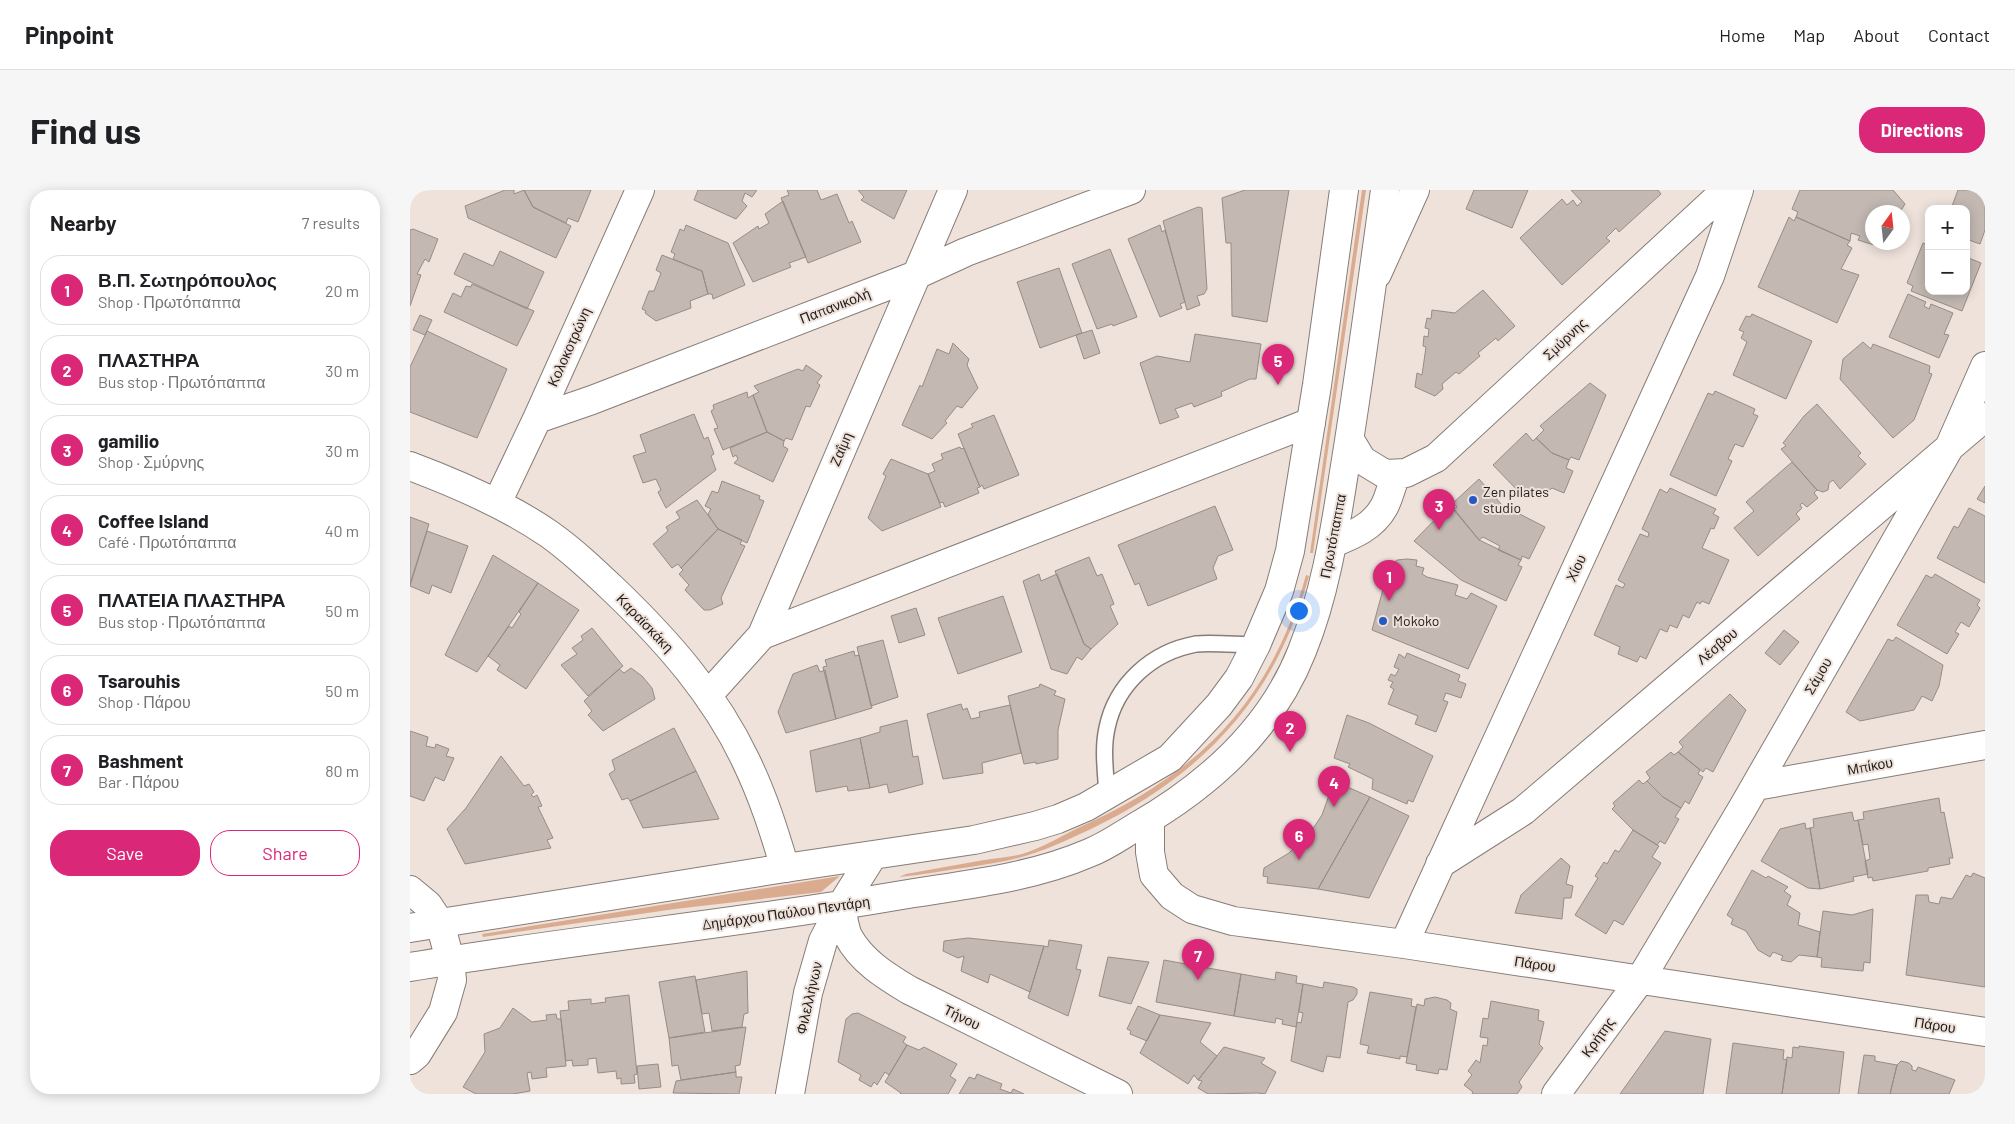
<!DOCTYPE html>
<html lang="en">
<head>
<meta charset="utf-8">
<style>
	body { margin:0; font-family:Barlow,sans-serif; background:#f6f6f6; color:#202124 }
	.controls { position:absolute; right:15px; top:15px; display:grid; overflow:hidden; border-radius:10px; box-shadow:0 2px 12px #0003 }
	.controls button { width:45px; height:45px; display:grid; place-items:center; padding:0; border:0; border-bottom:1px solid #e0e0e0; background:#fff; color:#202124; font:25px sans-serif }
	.compass { position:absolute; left:1455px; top:15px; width:45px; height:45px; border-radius:50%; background:#fff; box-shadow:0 2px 12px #0003; rotate:15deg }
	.you { position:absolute; left:888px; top:420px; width:18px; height:18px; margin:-12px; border:4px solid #fff; border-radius:50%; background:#1a73e8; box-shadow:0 0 0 8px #1a73e833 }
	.badge { display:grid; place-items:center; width:32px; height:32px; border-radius:50%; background:#db2777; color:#fff; font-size:16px; font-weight:700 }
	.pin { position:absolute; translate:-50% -41px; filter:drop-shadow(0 1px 2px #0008) }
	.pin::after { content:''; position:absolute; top:26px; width:18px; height:15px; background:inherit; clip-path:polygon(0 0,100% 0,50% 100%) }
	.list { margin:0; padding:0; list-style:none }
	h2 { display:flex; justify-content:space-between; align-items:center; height:65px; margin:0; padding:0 20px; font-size:21px }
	h2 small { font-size:16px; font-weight:400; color:#757577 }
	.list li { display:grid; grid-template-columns:32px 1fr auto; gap:15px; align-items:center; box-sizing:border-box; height:70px; margin:0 10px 10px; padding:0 10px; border:1px solid #e0e0e0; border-radius:20px }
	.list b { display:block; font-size:19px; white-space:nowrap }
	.list p { margin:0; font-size:16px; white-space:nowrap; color:#757577 }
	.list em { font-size:16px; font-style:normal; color:#757577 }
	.actions { display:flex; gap:10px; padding:15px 20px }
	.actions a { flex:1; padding:11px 0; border:1px solid #db2777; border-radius:20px; text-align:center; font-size:18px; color:#db2777 }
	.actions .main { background:#db2777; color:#fff }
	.map { position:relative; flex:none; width:1575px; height:904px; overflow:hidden; border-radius:20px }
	header { display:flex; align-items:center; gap:30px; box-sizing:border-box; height:70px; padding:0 25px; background:#fff; border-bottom:1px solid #e0e0e0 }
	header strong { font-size:24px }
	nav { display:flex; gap:28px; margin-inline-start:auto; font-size:18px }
	.intro { display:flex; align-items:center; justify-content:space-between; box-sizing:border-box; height:120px; padding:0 30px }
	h1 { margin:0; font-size:35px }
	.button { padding:12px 22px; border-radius:20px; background:#db2777; color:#fff; font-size:18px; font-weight:700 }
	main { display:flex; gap:30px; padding:0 30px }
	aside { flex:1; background:#fff; border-radius:20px; box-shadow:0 2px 12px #0003 }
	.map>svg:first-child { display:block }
</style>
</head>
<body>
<header>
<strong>Pinpoint</strong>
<nav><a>Home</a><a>Map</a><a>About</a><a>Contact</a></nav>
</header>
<div class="intro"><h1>Find us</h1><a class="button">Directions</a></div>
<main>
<aside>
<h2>Nearby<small>7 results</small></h2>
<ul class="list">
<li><span class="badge">1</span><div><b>Β.Π. Σωτηρόπουλος</b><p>Shop · Πρωτόπαππα</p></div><em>20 m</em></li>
<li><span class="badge">2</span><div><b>ΠΛΑΣΤΗΡΑ</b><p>Bus stop · Πρωτόπαππα</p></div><em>30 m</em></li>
<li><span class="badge">3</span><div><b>gamilio</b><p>Shop · Σμύρνης</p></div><em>30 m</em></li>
<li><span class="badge">4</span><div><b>Coffee Island</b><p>Café · Πρωτόπαππα</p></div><em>40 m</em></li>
<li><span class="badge">5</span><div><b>ΠΛΑΤΕΙΑ ΠΛΑΣΤΗΡΑ</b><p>Bus stop · Πρωτόπαππα</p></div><em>50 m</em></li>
<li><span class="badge">6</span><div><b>Tsarouhis</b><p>Shop · Πάρου</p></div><em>50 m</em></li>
<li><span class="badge">7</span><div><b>Bashment</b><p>Bar · Πάρου</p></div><em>80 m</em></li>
</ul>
<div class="actions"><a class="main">Save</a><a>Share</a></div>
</aside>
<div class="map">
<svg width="1575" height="904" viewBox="0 0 1575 904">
	<rect width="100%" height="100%" fill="#eee2db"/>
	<path fill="#daab8e" d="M952,0H956L903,363H900Z
		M896,385L899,386C866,508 792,586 679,640C657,650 632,662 608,668C593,672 576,674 560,677C536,680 513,685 489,687L496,684C522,679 548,675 574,670C587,668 600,667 612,664C632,658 651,646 670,637C788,584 861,512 896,385Z
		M430,686L411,702L265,719L73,747L72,744Z"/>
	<path fill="#c3b8b2" stroke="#978d86" d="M95,0H104V4L114,0L123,17L161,36L146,68L58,28L55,16Z
		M114,0H181L168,32L158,28L156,33L123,17Z
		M288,0H347L342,7L335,3L332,11L337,16L326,29L284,10Z
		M377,0H407L411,10L427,4L439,33L442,31L451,52L398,73L371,8L379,5Z
		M448,0H497L484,29L451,10L454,7Z
		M835,0H879L857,132L822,126L821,53H816L812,8Z
		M1064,0H1118L1102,38L1056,19Z
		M1161,0H1248L1251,4L1209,42L1206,38L1196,48L1200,51L1152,95L1110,48L1152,9L1157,15L1163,10L1167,16L1172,12Z
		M1390,0H1483L1495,14L1490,22H1462L1464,55L1448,50L1450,46L1441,43L1440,51L1386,27L1388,22L1382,19Z
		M1548,0H1575V40L1570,54L1556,49V19H1541Z
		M373,11L396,67L379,73L381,77L343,92L323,53L348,36L349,39L359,33L355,24Z
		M788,17L792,18L797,99L794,104L787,106L790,115L777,120L753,31Z
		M1379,27L1384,31L1386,27L1440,51L1437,55L1442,58L1431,79L1449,85L1427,133L1348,97Z
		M276,35L318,53L335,95L303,109L302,104H298L292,81L263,69L265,64L261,62L270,39L274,41Z
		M750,35L752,42L755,40L775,112L770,114L772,118L750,127L718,49Z
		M3,39L28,49L19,72L15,69L7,84L11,85L0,116V40Z
		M1513,53L1519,56V101H1556V67L1571,73L1552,121L1501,101L1503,96L1497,93Z
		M700,59L727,127L703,136L702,134L687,139L662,74Z
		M90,61L134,82L117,119L44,84L54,63L83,76Z
		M252,65L292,81L298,104L280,111L281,118L246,131L235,123L236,121L232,119L239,101H244L251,83L246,80Z
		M649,78L672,143L630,158L607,92Z
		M62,94L124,121L107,156L34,122L43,103L51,107L56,96L61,97Z
		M1073,100L1105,136L1088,151L1086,148L1068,163L1070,166L1049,184L1046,182L1032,194L1033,199L1025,206L1005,197L1007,183L1012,185L1016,157L1013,156L1014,146L1018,147L1019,139L1015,138L1017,128L1021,129L1022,120L1045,123Z
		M1498,104L1516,112L1514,116L1519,119L1521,114L1543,123L1534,144L1539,145L1529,168L1479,147Z
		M1342,124L1402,151L1376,209L1323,185L1337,152L1331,148L1334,142L1329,140L1336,126L1340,127Z
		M10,125L22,130L15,145L3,140Z
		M682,140L690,163L674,169L666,145Z
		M17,141L97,179L67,248L0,222V177Z
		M785,144L851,154L846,189H840L811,202L812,206L784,217L782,213L765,219L769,227L750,234L730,173L747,166L780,172Z
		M1453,152L1461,159L1463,154L1520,176L1519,183L1522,184L1504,230L1483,248L1430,189L1433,169Z
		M543,153L559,169L557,175L568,198L552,218L547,216L535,231L537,233L522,249L492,235L510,195L512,197L527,159L539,164Z
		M396,175L412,186L407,193L410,195L400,217L396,216L382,250L376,248L374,251L357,242L343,205L349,202L344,196L388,179L393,181Z
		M1180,193L1196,205L1169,270L1161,267L1159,270L1142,263L1126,248L1134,240L1130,236Z
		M1305,201L1345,219L1343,224L1348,226L1333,257L1325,254L1318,269L1322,271L1306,306L1260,285L1298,203L1303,205Z
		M337,202L338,208L343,205L357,242L313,260L304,239L308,238L301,221L304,219L303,215Z
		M1407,214L1451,263L1448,266L1456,274L1430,299L1423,290L1419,293L1418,300L1413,302L1407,300L1371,259L1376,256L1373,253L1394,226Z
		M284,224L294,249L298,247L304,264L301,266L306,280L256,318L248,302L251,300L246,289L233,293L223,266L236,262L230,245Z
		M584,225L609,285L574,299L572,295L570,297L548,244L563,237L561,234Z
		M357,242L374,251L373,256L378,259L363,292L324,273L328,269L326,265L323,267L320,258Z
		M1116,243L1123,251L1126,248L1142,263L1159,270L1156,278L1163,281L1154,303L1142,298L1129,309L1120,298L1111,304L1083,275Z
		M550,257L551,259L554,258L570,297L567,298L569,303L535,317L533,312L530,313L518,284L525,281L522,274L533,269L531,264Z
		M481,269L518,284L531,317L472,341L458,328L476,286L473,284Z
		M1382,272L1407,300L1404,303L1408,308L1397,317L1392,313L1390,315L1392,318L1386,324L1390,329L1348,366L1324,338L1344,321L1336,312Z
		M1069,289L1092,315L1135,337L1119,369L1112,366L1111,370L1088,360L1090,356L1073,347L1069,350L1043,319L1047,317L1043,313Z
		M312,291L350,306L349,309L354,311L337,353L308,339L298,324L301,319L295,316L302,301L308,303Z
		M1575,296V313L1567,309Z
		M1260,298L1306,319L1303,324L1309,327L1304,339L1301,338L1292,358L1319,370L1299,414L1292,411L1290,414L1287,412L1279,428L1273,425L1267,438L1260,435L1257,442L1250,439L1236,469L1230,466L1227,472L1208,464L1210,457L1184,445L1206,395L1213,398L1215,394L1208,390L1230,344L1238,347L1239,343L1232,339L1250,299L1257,303Z
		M287,310L308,339L271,378L268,374L262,378L243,354L258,341L256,337L270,328L266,322Z
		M1040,314L1069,350L1111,370L1108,375L1112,377L1096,411L1051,390L1004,351Z
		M805,316L823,360L808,366L803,378L807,389L738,416L729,393L725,395L708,355Z
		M1559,318L1575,326V393L1527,368L1544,336L1548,338Z
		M0,327L19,334L0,394Z
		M308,339L332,350L330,354L335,356L311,408L313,414L300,420H294L275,400L279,395L269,384L273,380L271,378Z
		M17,341L58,356L41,403L22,395L19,404L0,396Z
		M83,365L128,393L67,482L35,465Z
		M679,367L687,386L692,384L704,414L700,416L708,434L681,459L674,454L645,381Z
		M997,369L1007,370L1006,376L1014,378L1012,384L1017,387L1048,395L1045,405L1057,409L1061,403L1087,416L1058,479L962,440L978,381L982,374L987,370Z
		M629,384L631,391L647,384L674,454L681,459L672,470L667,467L657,484L641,479L613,391Z
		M1525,384L1570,410L1567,415L1570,418L1559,437L1551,432L1545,442L1549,444L1537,464L1487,435L1516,385L1522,388Z
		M128,393L169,420L116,499L87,480L90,475L78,466L99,436L102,438L111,424L109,422Z
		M593,406L612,462L548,484L528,428Z
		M506,418L515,445L489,453L481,426Z
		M182,438L213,476L178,506L151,475L167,464L162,458L173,450L171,446Z
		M1374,440L1389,452L1370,475L1355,463Z
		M1486,447L1533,475L1529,496L1522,511L1512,506L1504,520L1450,531L1436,522L1478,449L1483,451Z
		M473,450L488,507L461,516L447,457Z
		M444,461L445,466L449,465L462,518L426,529L413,477L417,476L415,470Z
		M997,463L1050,485L1048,491L1056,494L1051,508L1036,503L1033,510L1038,512L1026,542L1005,534L1008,526L978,514L984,499L980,497L983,492L978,490L981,484L985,486L989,479L984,477L989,464L995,468Z
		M407,475L410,482L415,480L426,529L376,543L368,522L383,484Z
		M221,478L232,486L242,498L245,509L193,541L178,525L182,521L174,511L209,479L214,483Z
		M630,494L646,501L644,505L655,509L648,540V569L626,574V572L614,574L598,506L629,497Z
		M1320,504L1336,520L1303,582L1296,578L1293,582L1268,562L1273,557L1269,552Z
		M551,514L553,520L557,518L561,529L570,527L569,522L600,515L611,563L572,573L573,583L533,589L517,524Z
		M937,525L959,533L1023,566L1003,612L998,610L997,614L962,599L963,589L938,577L940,574L924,568Z
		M497,530L503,567L508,566L513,594L479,603L477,594L460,598L450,548L470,542V537Z
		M264,538L286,581L220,611L218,608L212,610L199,584L205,580L202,570Z
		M0,541L18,547L16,556L25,558L26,554L39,559L36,566L44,568L34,591L25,587L14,611L0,606Z
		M450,548L460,598L438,601L437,596L406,602L400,561Z
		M1261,562L1264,565L1268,562L1290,580L1288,584L1293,587L1279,614L1275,611L1271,618L1253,607L1237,591L1240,588L1236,582Z
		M91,566L114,596L119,594L124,602L121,605L124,607L127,605L132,616L128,617L143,648L137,650L141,658L55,674L37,639L56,618Z
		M286,581L309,629L233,638L220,611Z
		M1229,590L1233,594L1237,591L1253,607L1271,618L1265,627L1269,629L1255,654L1250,651L1247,655L1223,640L1202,619L1205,616L1203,613Z
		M924,591L960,607L908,699L857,693L858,687L853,686L854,678L879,663L904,637L912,625Z
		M960,607L999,626L959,708L908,699Z
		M1529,608L1531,623L1534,622L1543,668H1539L1540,674L1518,678V681L1463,691L1462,687L1458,688L1455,671L1460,669L1458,654L1453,655L1448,630L1454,629L1453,622Z
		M1442,622L1444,631L1448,630L1458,684L1443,687L1444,691L1410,699L1400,638L1404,637L1403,629Z
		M1395,633L1396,639L1400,638L1410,699L1398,698L1351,671L1370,639Z
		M1223,640L1249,656L1242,667L1251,673L1213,735L1204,730L1196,744L1165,725L1188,688L1185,686L1194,672L1197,674L1205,660L1209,662Z
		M1151,668L1160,676L1156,694L1163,696L1161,708H1154L1152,729L1105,723L1111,705Z
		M1342,680L1356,688L1358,686L1378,697L1374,701L1381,706L1377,715L1390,723L1388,735L1410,742L1407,767L1389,765L1381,772L1371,770L1373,766L1363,762L1360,767L1348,760L1336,741L1321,734L1323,729L1317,725Z
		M1563,683L1575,688V797L1496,785L1506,705H1518L1519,712L1529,714L1531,707L1542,709L1556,685L1561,687Z
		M1463,719L1460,773L1454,772L1453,781L1411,777L1412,768L1407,767L1413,721L1442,725Z
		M558,748L634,756L620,802L580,784L578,793L551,781L554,766L548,768L533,761L534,751Z
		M639,750L672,755L666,779L671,780L658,826L618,808L634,756L638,757Z
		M698,767L739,772L721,814L689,806Z
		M754,770L831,784L824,826L746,812Z
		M337,781L338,823L334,824L332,837L302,841L299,823L292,824L286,790Z
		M866,782L887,786L886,793L893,794L886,837L872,834L873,830L866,828L865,833L824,826L831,784L865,790Z
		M285,786L295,842L259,848L249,792Z
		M914,792L943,797L947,799V804L943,810L938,812L930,868L917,866L913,882L881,871L887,832L891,833L893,823L889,822L893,794L913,798Z
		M960,802L1002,809L1001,816L1006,817L997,867L990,866V869L957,863L959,856L950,854Z
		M219,805L227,884L224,885L225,893L211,894V888L207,889L206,881L188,883L186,868L178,869V875L163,876L162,870L156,871L150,821L159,820L158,811L181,809V814L196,812L195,808Z
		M1025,807L1037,810L1041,813L1040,819L1047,822L1037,880L1029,879L1028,884L1006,880L1007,875L996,873L1007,814L1014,816L1015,809Z
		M1081,811L1129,820L1128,830L1134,832L1129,854L1133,858L1109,892L1112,897L1107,904H1062L1063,902L1054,895L1062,885L1058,881L1066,870L1070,873L1073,855L1077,856L1078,848L1070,847L1073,828L1078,829Z
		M728,816L750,825L737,851L720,844L721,841L717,839Z
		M103,818L122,832L137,830L136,825L146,824L147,829H151L156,876L136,878L137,887L122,889L121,882L117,883L120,901L103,904H66L53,897L75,862L74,844L90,838Z
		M448,823L496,847L493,852L497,855L479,885L475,882L467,895L464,892L461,897L449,890L451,885L428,872L436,829L442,824Z
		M750,825L801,833L790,852L807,866L788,890L784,885L778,894L730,863Z
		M336,837L330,875L325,876L326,882L271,890L268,875L262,876L259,848Z
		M1255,841L1301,849L1293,904H1210Z
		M1323,853L1374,860L1373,869L1377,870L1372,904H1316Z
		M497,855L509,860L514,857L547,874L540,886L546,890L538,904H490L491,903L475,892Z
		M1389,856L1434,862L1429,904H1372L1377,867L1382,868L1383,857L1389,858Z
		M814,857L855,868L851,873L866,882L855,904L848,903L798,904L788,898L792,891L788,890Z
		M1454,865L1465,866V871L1487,875L1480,904H1448Z
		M1491,871L1499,873L1502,876V880L1506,881L1508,877L1545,890L1539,904H1480L1487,875Z
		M248,874L251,897L229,899L227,876Z
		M326,882V887H332L329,904L263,903L266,891Z
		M567,884L592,894L590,899L601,903L603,899L614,904H549L559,887L565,889Z"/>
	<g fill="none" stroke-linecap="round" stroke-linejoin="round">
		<g stroke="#877c76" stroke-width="18">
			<path id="service" d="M697,606C696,584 692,560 697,538C706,494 742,462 786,454C800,452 830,455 846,455"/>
		</g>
		<g stroke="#877c76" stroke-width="30">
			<path id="minor" d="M967,84L1005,0
				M127,229L182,210L454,105L506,85L556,62L721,0
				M940,250L952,270L975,284L996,283L1026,268L1316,0
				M0,276C48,294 97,315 139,344C163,361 184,381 205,401C257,451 305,505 336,571C353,606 364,641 375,678
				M87,313L127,229L230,0
				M923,353C943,345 963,337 974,317C980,306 981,295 987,284
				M352,445L901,232
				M298,505L352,445L543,0
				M1346,596L1575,555
				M740,629V662L744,685L762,706L782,719L823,731L994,754L1575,842
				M1030,674L1113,621L1575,227
				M0,700L18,715L30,733L40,770L42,790L33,822L7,864L0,870
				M431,716C433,725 434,737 438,746C451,771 476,786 499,800L708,904
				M994,754L1300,86L1329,0
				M380,904L398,803L413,751L431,716
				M1146,904L1230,790L1332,619L1538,260L1575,176"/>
		</g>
		<g stroke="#877c76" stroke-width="30">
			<path id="tertiary" d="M431,716L463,665
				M0,738L375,678L564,650L625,636L648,629L676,617L760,568L809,515L829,488L846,455L869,401L880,361L907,195L934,0
				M0,777C161,750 325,734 486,706C551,695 619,689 679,663C695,657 709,647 724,638C796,597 861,540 892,461C916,402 925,339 935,276C950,184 962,92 975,0"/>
		</g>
		<use href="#service" stroke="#fff" stroke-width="15"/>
		<use href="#minor" stroke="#fff" stroke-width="28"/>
		<use href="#tertiary" stroke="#fff" stroke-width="28"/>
	</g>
	<g fill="#2658c6" stroke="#eee2db" stroke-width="2">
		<circle cx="1063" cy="310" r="5"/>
		<circle cx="973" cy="431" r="5"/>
	</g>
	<g text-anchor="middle" stroke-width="4" stroke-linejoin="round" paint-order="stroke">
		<g font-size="14" fill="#1f1b19" stroke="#eee2db">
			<text transform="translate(425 116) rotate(-21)" y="5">Παπανικολή</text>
			<text transform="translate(1155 149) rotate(-43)" y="5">Σμύρνης</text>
			<text transform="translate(159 157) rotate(-66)" y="5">Κολοκοτρώνη</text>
			<text transform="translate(431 259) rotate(-67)" y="5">Ζαΐμη</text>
			<text transform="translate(923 346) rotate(-79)" y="5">Πρωτόπαππα</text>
			<text transform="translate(1166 378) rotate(-65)" y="5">Χίου</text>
			<text transform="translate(235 433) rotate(46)" y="5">Καραϊσκάκη</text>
			<text transform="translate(1307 456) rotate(-40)" y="5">Λέσβου</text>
			<text transform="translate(1408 486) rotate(-60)" y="5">Σάμου</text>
			<text transform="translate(1460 576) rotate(-10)" y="5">Μπίκου</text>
			<text transform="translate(376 723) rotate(-8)" y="5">Δημάρχου Παύλου Πεντάρη</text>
			<text transform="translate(1125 774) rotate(9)" y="5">Πάρου</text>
			<text transform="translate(399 808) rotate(-77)" y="5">Φιλελλήνων</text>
			<text transform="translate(552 827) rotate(26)" y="5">Τήνου</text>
			<text transform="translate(1525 835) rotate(9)" y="5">Πάρου</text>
			<text transform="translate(1188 847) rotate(-54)" y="5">Κρήτης</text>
		</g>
		<g font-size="14" fill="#1f1b19" stroke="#eee2db" text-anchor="start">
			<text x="1073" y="307">Zen pilates<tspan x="1073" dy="16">studio</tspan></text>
			<text x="983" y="436">Mokoko</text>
		</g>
	</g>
</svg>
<div class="controls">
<button>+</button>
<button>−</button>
</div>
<svg class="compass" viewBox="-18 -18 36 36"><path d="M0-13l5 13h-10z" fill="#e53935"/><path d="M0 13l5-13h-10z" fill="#757577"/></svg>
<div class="you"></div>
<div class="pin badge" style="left:979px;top:411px">1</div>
<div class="pin badge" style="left:880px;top:562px">2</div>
<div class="pin badge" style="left:1029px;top:340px">3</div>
<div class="pin badge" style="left:924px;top:617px">4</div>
<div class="pin badge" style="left:868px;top:195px">5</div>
<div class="pin badge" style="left:889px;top:670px">6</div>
<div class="pin badge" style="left:788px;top:790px">7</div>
</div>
</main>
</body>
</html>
